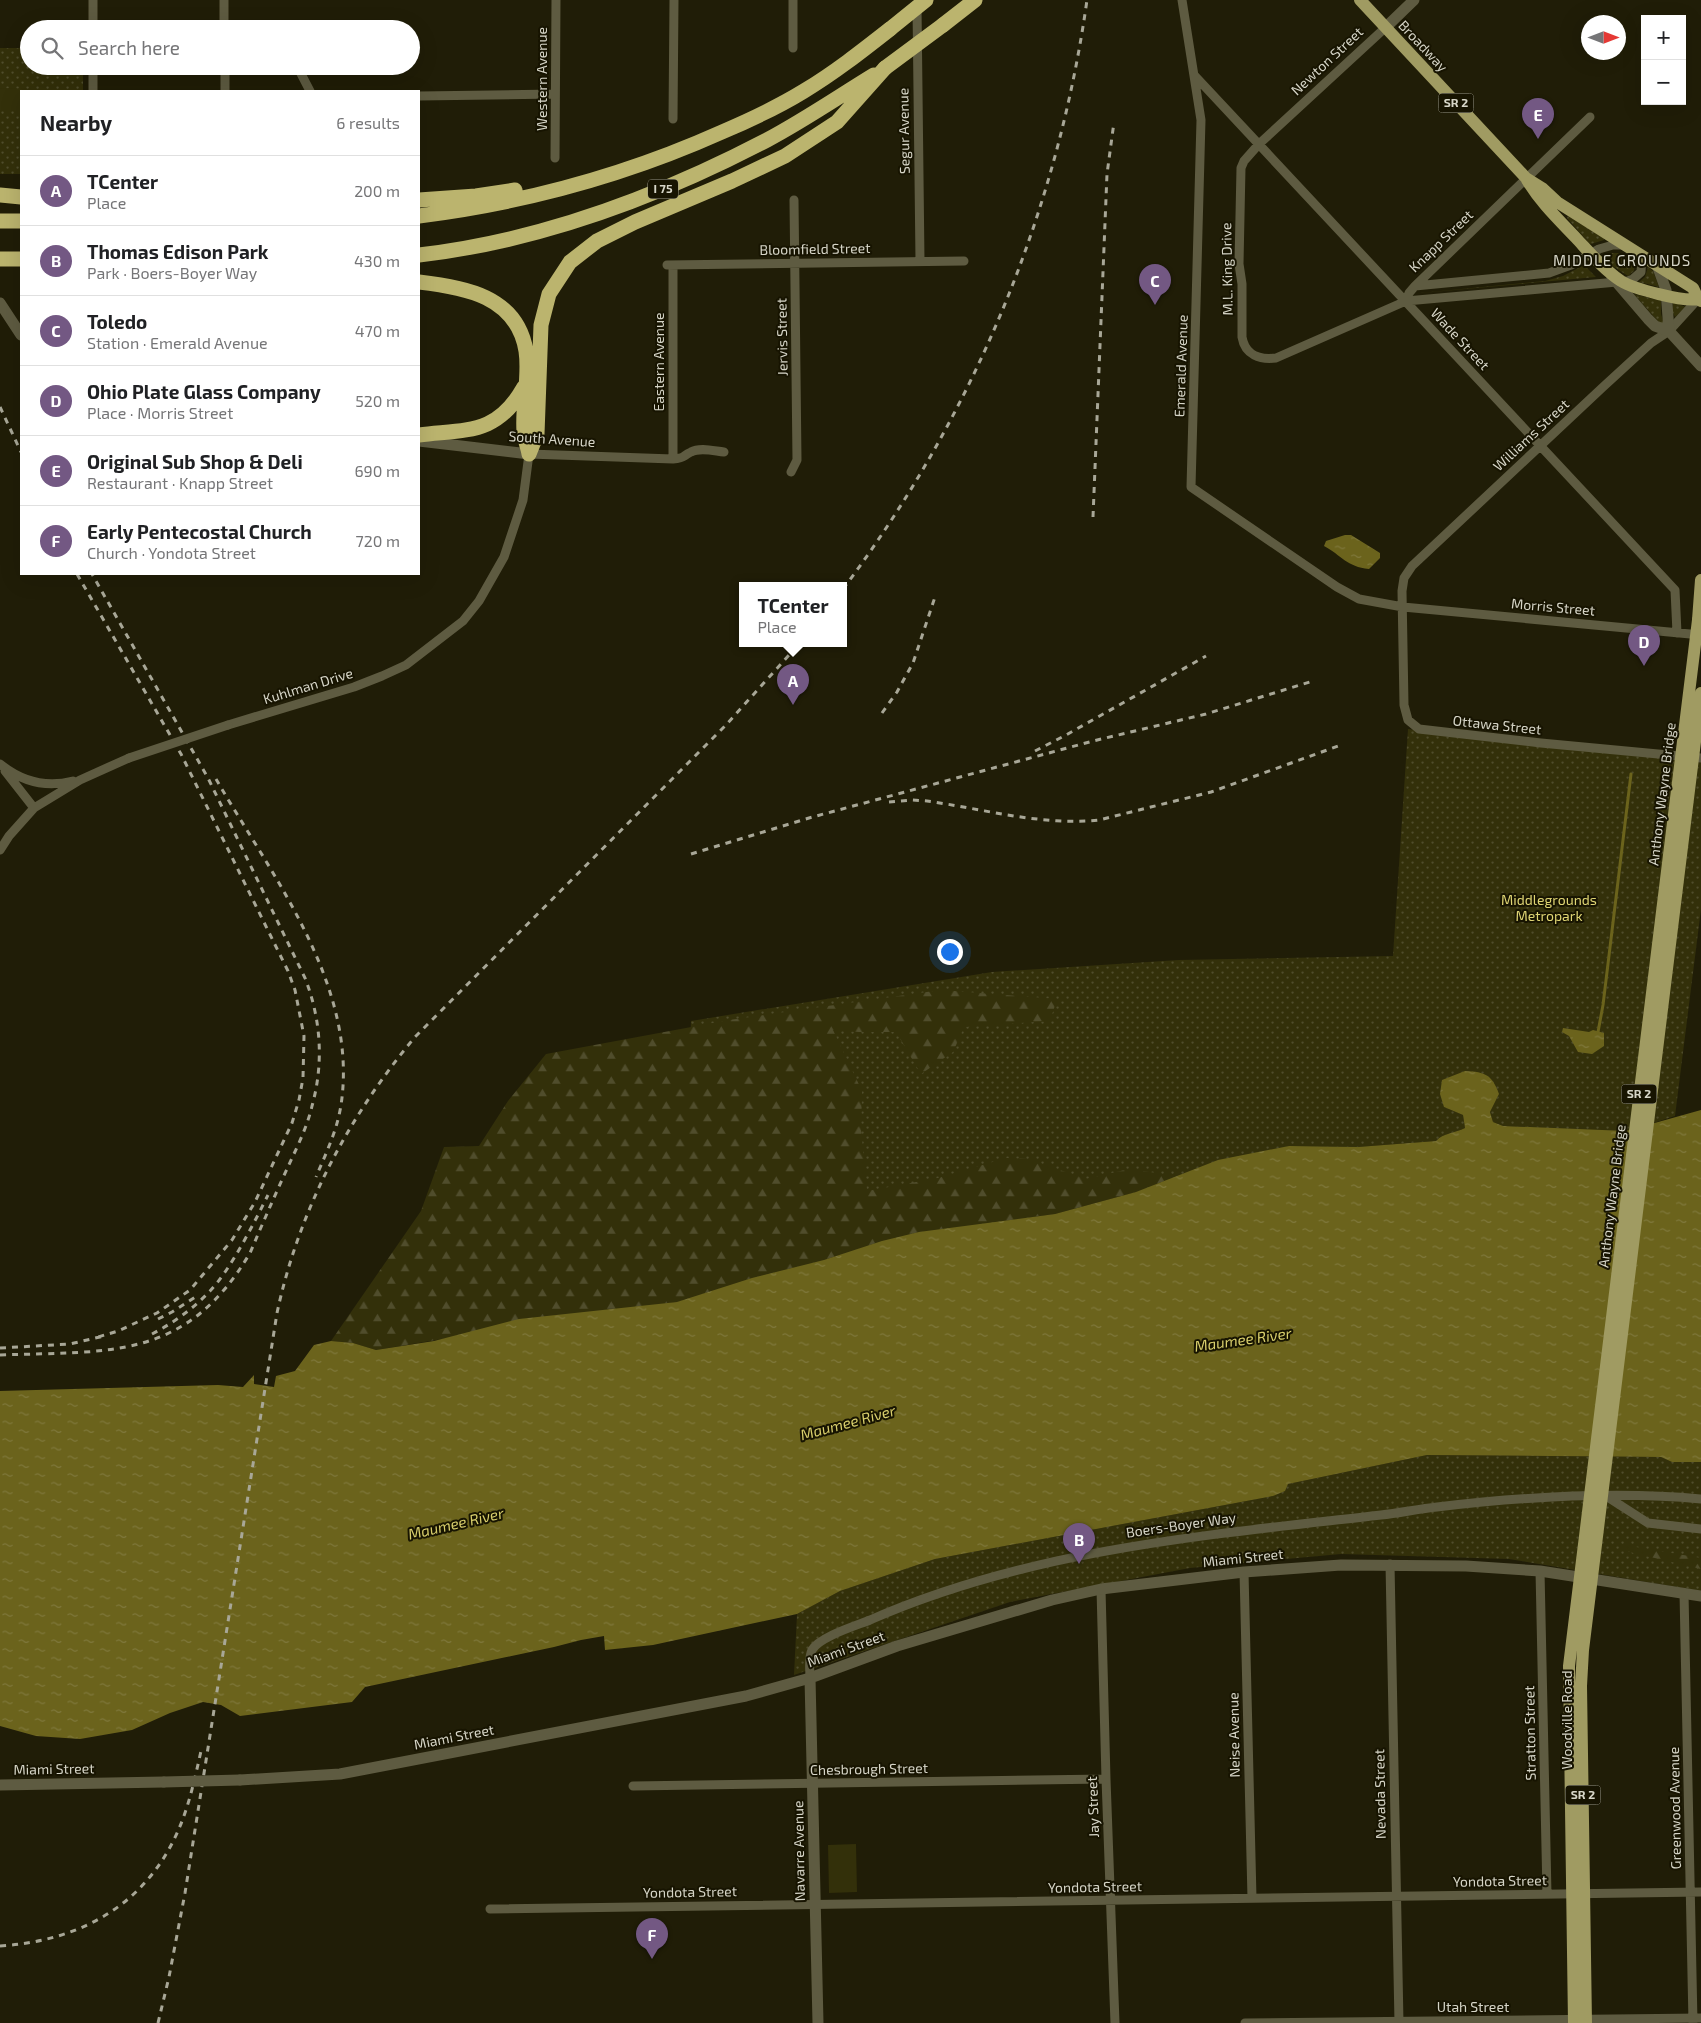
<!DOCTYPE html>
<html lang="en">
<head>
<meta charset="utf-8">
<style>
	body { margin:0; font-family:"Exo 2",sans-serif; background:#f6f6f6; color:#202124 }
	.controls { position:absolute; right:15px; top:15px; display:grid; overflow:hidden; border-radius:0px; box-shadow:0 5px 20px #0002 }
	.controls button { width:45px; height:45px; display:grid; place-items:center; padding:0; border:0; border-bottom:1px solid #e0e0e0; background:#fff; color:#202124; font:25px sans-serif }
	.compass { position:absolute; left:1581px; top:15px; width:45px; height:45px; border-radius:50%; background:#fff; box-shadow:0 5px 20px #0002; rotate:90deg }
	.you { position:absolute; left:949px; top:951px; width:18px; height:18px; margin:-12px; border:4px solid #fff; border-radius:50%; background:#1a73e8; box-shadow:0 0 0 8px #1a73e833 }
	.badge { display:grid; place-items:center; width:32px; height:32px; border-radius:50%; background:#735883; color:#fff; font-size:16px; font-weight:700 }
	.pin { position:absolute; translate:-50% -41px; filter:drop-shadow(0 1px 2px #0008) }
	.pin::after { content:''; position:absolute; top:26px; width:18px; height:15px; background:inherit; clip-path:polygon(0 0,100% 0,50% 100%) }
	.popup { position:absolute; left:739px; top:582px; width:108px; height:65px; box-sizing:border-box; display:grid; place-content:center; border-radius:0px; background:#fff; filter:drop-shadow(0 1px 4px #0005); font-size:16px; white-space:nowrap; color:#757577 }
	.popup b { font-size:19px; color:#202124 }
	.popup::after { content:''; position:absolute; left:50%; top:100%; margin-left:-10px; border:10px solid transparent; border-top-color:#fff }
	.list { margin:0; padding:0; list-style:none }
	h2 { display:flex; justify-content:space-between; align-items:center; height:65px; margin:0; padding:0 20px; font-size:21px }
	h2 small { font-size:16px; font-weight:400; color:#757577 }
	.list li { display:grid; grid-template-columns:32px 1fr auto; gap:15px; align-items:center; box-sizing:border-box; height:70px; padding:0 20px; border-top:1px solid #e0e0e0 }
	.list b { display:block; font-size:19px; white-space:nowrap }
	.list p { margin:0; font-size:16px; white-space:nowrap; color:#757577 }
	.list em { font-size:16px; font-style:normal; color:#757577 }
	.icon { flex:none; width:28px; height:28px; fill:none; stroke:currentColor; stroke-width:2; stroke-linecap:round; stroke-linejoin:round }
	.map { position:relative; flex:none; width:1701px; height:2023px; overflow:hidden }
	.search { position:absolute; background:#fff; box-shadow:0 5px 20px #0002; left:20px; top:20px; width:400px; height:55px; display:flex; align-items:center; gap:12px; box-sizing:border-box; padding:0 18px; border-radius:28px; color:#757577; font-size:19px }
	.panel { position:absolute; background:#fff; box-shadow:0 5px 20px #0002; left:20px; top:90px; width:400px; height:485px; border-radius:0px }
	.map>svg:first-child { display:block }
</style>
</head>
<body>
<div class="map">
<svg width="1701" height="2023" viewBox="0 0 1701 2023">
	<defs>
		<pattern id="grass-dots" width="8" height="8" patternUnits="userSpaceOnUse" patternTransform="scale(1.25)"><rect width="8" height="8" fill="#33300a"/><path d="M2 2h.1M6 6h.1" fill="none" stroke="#504d2c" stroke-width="1.8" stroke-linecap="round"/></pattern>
		<pattern id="forest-firs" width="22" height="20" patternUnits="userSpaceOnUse" patternTransform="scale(1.25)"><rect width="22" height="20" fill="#33300a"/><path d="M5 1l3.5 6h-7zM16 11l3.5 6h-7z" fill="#504d2c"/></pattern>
		<pattern id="water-ripples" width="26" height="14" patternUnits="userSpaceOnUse" patternTransform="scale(1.25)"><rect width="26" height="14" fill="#6b631c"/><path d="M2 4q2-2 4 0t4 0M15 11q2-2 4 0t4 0" fill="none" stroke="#7f783c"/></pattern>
	</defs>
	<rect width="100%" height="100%" fill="#201d07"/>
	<path fill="url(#grass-dots)" d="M0,48H29V66H83V91H21V174H0Z
		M1568,216L1604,238V240L1591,244L1589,243L1567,218Z
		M1610,253H1618L1635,261L1634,271L1628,276L1611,265L1607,260Z
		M1584,265L1596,277L1410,294L1545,281L1563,276Z
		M1648,267L1653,271L1659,287L1639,282L1645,277Z
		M1634,294L1661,301V314L1665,326L1663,327Z
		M1673,302L1686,307L1675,317L1673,313Z
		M1408,729L1701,758V909L1675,1116L1626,1132L1503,1126L1493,1122L1490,1112L1499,1094L1444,1107L1463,1115L1465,1128C1455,1133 1443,1133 1436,1141L1358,1147L1289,1146L1136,1192L677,1302L691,1021L992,972L1179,960L1393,956Z
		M1427,1455L1661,1457L1672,1462H1701V1591L1509,1559L1341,1554L1190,1568L1010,1602L794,1675L797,1614L840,1591L935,1559L1273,1496L1288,1484Z"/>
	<path fill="url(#forest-firs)" d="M941,990L1057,999L1050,1021L964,1027L953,1052L921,1074L896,1032H859L833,1030L862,1091L861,1129L867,1191L938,1178L1006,1158L1028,1159L1086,1179L1129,1169L1177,1176L1136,1192L1055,1214L919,1232L882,1241L824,1260L752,1278L677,1302L611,1311L376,1350L353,1343L331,1341L421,1211L444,1147L479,1146L508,1101L546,1054L729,1020Z
		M1624,1545L1701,1558V1569L1621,1550Z"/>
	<path fill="#33300a" d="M0,88L31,89V91H21V111H0Z
		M856,1844L857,1892L829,1893L828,1845Z"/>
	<path fill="url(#water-ripples)" d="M1345,535H1351L1380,553V558L1369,569C1347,567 1341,555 1324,546L1326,541Z
		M1563,1028L1589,1032L1593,1030L1604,1033V1046L1592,1054L1578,1052L1569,1036L1562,1032Z
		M1465,1071C1486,1072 1492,1075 1499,1094L1490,1112L1493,1122L1503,1126L1626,1131L1701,1110V1462H1672L1661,1457L1427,1455L1288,1484L1285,1491L1273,1496L935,1559L840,1591L797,1614L653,1645L605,1650L604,1636L581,1640L554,1647L365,1687L352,1702L240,1716L221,1705L203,1702L170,1713L132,1730L80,1739L36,1736L0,1726V1391L218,1385L243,1387L254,1375V1384L274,1387L276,1376L295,1371L314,1345L331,1341L353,1343L376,1350L434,1341L519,1319L677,1302L752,1278L824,1260L882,1241L919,1232L1055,1214L1136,1192L1218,1160L1289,1146L1358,1147L1436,1141C1443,1133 1455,1133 1465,1128L1463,1115L1444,1107L1440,1094L1442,1080Z"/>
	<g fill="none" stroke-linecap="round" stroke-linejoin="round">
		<path stroke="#6b631c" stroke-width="3" d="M1598,1032L1603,1005L1631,774"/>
		<path stroke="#5e5b41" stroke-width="9" d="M224,0V29
			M793,0V48
			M1182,0L1201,120L1191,487L1337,587L1359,599L1403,607L1701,635
			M917,7L920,261
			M1385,28L1259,144L1244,161L1241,168L1239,264L1242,284V337C1245,355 1260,360 1276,358L1406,301L1628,281L1633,279L1641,272L1642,256
			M93,29V0
			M225,66V91
			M297,66L310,91
			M1195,76L1675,590L1677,633
			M93,91V66
			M419,96L555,94
			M673,119L674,0
			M555,158L556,0
			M667,265L964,261
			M1415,286L1549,273L1571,265L1599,249L1613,245H1625
			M1699,298L1669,331L1651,343L1603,387L1412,566L1404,578L1402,591L1404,705L1408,720L1419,729L1541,743L1701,758
			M1406,301L1409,293L1415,286L1590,117
			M673,459V265
			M791,472L797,460L794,200
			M228,725L354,687L382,676L406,665L463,621L479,601L504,557L523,500L529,454L673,459C686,458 682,456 691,452C700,447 714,451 724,452
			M0,764C21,781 46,788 73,781
			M5,771L34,808
			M0,850L9,836L34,808L80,780L129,758
			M1609,1498L1648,1523L1701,1529
			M1390,1564L1399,2023
			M1540,1571L1547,1894
			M1244,1572L1252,1898
			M1101,1589L1106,1779L1115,2023
			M1684,1593L1693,2022
			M810,1678C810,1669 808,1658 812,1650C819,1637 855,1626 870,1620C1032,1549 1208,1535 1381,1515C1400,1513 1418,1509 1437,1507C1522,1497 1617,1491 1701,1499
			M633,1786L1106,1779
			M490,1909L1701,1892
			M1245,2023L1701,2018"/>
		<path stroke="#5e5b41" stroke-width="11" d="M1385,28L1414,0
			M1657,265L1666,290L1669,331
			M1612,277L1648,319L1655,326L1669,331L1701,366
			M0,303L21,335
			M419,441L529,454
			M810,1678L818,2023
			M240,1780L340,1774L746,1696L810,1678L897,1646L1052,1600L1101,1589L1244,1572L1341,1565L1466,1566L1540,1571L1701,1596
			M0,1785L164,1782"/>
		<path stroke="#a09b62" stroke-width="12" d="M1360,0L1526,178L1542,188L1557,202L1693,288L1698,299L1701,301
			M1527,180C1540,202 1559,220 1576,238C1590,253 1604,270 1621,281C1634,289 1683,302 1698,299
			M1698,620L1701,580"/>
		<path stroke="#bbb46e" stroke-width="15" d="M943,25L975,0
			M0,195L21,197
			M419,200L476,196L515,190
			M419,216C523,203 626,175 722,132C750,120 778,107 804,91C834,73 862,51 890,29
			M0,221H21
			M419,255C541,241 658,197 767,140C803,121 838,97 874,75
			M0,259H21
			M419,282C464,287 517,296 526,351C530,377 522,405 524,431C524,439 528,447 529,454
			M419,435C468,429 497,435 524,387
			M529,454L537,434L541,325L549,294L570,262L597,241L635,222L732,181L785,156L837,122L885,68"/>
		<path stroke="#a8a797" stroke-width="3" stroke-dasharray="6 6" stroke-linecap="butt" d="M0,407L21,452
			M1093,517L1107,174L1114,122
			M77,574L181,754L288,971L295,990L304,1036L303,1078L299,1100L292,1123L255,1202L232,1240L190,1290L157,1313L118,1331L98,1337
			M843,589C973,416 1057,214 1087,0
			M882,713L897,692L913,663L936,594
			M1035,751L1066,735L1206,656
			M216,779C272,876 359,986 341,1105C337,1131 326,1153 316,1177
			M889,802L912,800L927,801C984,809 1041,826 1099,820L1211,792L1341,745
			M691,854L809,818L1093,741L1206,714L1313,681
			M158,1319L172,1312L197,1296
			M152,1334C173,1323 193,1309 210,1291C231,1269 254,1223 268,1195
			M0,1348L70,1344L104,1336
			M0,1355C110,1351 186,1361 250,1253C262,1225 274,1197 287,1169C296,1149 307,1128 312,1106C324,1063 321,1019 305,978L208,778L92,574
			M0,1946C79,1941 145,1906 178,1831C189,1806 195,1778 201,1751
			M158,2023L169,1977L185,1893L277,1313C299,1210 348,1117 415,1037L725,726L799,644"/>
		<path stroke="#5e5b41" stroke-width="9" d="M129,758L228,725"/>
		<path stroke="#5e5b41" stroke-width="11" d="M164,1782L240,1780"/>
		<path stroke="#a09b62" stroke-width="12" d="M1574,2023L1569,1666L1698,620
			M1586,2023L1581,1686L1583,1650L1701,693"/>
		<path stroke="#bbb46e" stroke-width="15" d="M890,29L926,0
			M885,68L943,25"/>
	</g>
	<g text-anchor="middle" stroke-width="4" stroke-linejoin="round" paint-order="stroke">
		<g fill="#171401" stroke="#9d9b8c" stroke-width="1">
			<rect x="1438.5" y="93.5" width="35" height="19" rx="4"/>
			<rect x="648" y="179.5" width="30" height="19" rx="4"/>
			<rect x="1621.5" y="1084.5" width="35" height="19" rx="4"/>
			<rect x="1565.5" y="1785.5" width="35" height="19" rx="4"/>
		</g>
		<g font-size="12" font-weight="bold" fill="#d6d5c7">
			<text x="1456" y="107">SR 2</text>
			<text x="663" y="193">I 75</text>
			<text x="1639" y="1098">SR 2</text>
			<text x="1583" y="1799">SR 2</text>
		</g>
		<g font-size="14" fill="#d6d5c7" stroke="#171401">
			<text transform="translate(1423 46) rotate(47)" y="5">Broadway</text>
			<text transform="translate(1327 61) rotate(-43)" y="5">Newton Street</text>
			<text transform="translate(542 79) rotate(-90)" y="5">Western Avenue</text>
			<text transform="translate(904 131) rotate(-91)" y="5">Segur Avenue</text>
			<text transform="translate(1441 241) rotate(-44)" y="5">Knapp Street</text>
			<text transform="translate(815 249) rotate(-1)" y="5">Bloomfield Street</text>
			<text transform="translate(1227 269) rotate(-91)" y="5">M.L. King Drive</text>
			<text transform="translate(782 337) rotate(-91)" y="5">Jervis Street</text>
			<text transform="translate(1460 339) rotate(47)" y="5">Wade Street</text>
			<text transform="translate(659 362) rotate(-90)" y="5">Eastern Avenue</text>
			<text transform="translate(1181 366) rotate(-88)" y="5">Emerald Avenue</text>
			<text transform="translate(1531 435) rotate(-43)" y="5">Williams Street</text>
			<text transform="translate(552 439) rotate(4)" y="5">South Avenue</text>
			<text transform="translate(1553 607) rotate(5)" y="5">Morris Street</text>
			<text transform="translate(308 686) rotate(-17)" y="5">Kuhlman Drive</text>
			<text transform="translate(1497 725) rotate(6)" y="5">Ottawa Street</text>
			<text transform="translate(1662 794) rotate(-83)" y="5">Anthony Wayne Bridge</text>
			<text transform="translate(1612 1196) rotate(-83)" y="5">Anthony Wayne Bridge</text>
			<text transform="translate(1181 1525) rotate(-8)" y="5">Boers-Boyer Way</text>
			<text transform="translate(1243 1558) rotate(-6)" y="5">Miami Street</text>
			<text transform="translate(846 1649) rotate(-20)" y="5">Miami Street</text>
			<text transform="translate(1567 1720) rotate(-90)" y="5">Woodville Road</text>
			<text transform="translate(1530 1733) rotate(-91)" y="5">Stratton Street</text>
			<text transform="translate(1234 1735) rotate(-91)" y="5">Neise Avenue</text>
			<text transform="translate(454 1737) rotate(-11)" y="5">Miami Street</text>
			<text transform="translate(54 1769) rotate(-1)" y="5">Miami Street</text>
			<text transform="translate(869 1769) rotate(-1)" y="5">Chesbrough Street</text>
			<text transform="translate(1380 1794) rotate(-91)" y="5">Nevada Street</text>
			<text transform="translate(1093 1807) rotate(-92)" y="5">Jay Street</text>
			<text transform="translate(1675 1808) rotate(-91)" y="5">Greenwood Avenue</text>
			<text transform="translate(799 1851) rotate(-91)" y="5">Navarre Avenue</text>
			<text transform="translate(1500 1881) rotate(-1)" y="5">Yondota Street</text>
			<text transform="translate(1095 1887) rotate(-1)" y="5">Yondota Street</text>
			<text transform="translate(690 1892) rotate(-1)" y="5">Yondota Street</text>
			<text x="1473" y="2012">Utah Street</text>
		</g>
		<g font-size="14" fill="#e0d674" stroke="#171401">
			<text x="1549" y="905">Middlegrounds<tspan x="1549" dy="16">Metropark</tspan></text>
		</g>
		<g font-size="15" letter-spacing="1" fill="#d6d5c7" stroke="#171401">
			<text x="1622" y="266">MIDDLE GROUNDS</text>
		</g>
		<g font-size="15" font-style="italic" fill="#d9cf6c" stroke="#171401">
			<text transform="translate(1243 1340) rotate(-8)" y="5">Maumee River</text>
			<text transform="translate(848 1423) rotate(-15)" y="5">Maumee River</text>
			<text transform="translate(456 1524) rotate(-13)" y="5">Maumee River</text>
		</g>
	</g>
</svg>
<div class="controls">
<button>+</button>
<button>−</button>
</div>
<svg class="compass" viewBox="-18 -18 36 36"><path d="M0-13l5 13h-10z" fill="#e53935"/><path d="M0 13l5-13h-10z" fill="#757577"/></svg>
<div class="you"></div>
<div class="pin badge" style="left:793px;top:705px">A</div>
<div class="popup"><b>TCenter</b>Place</div>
<div class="pin badge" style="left:1079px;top:1564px">B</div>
<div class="pin badge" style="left:1155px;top:305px">C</div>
<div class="pin badge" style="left:1644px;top:666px">D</div>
<div class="pin badge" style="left:1538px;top:139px">E</div>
<div class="pin badge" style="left:652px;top:1959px">F</div>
<div class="search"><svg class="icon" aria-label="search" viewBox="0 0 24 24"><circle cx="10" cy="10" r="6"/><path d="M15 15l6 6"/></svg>Search here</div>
<section class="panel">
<h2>Nearby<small>6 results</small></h2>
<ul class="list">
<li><span class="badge">A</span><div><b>TCenter</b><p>Place</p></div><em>200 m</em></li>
<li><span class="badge">B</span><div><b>Thomas Edison Park</b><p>Park · Boers-Boyer Way</p></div><em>430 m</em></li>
<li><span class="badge">C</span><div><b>Toledo</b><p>Station · Emerald Avenue</p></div><em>470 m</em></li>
<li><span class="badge">D</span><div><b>Ohio Plate Glass Company</b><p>Place · Morris Street</p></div><em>520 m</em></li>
<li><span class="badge">E</span><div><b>Original Sub Shop &amp; Deli</b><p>Restaurant · Knapp Street</p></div><em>690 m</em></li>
<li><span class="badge">F</span><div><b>Early Pentecostal Church</b><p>Church · Yondota Street</p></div><em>720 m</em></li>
</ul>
</section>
</div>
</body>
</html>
